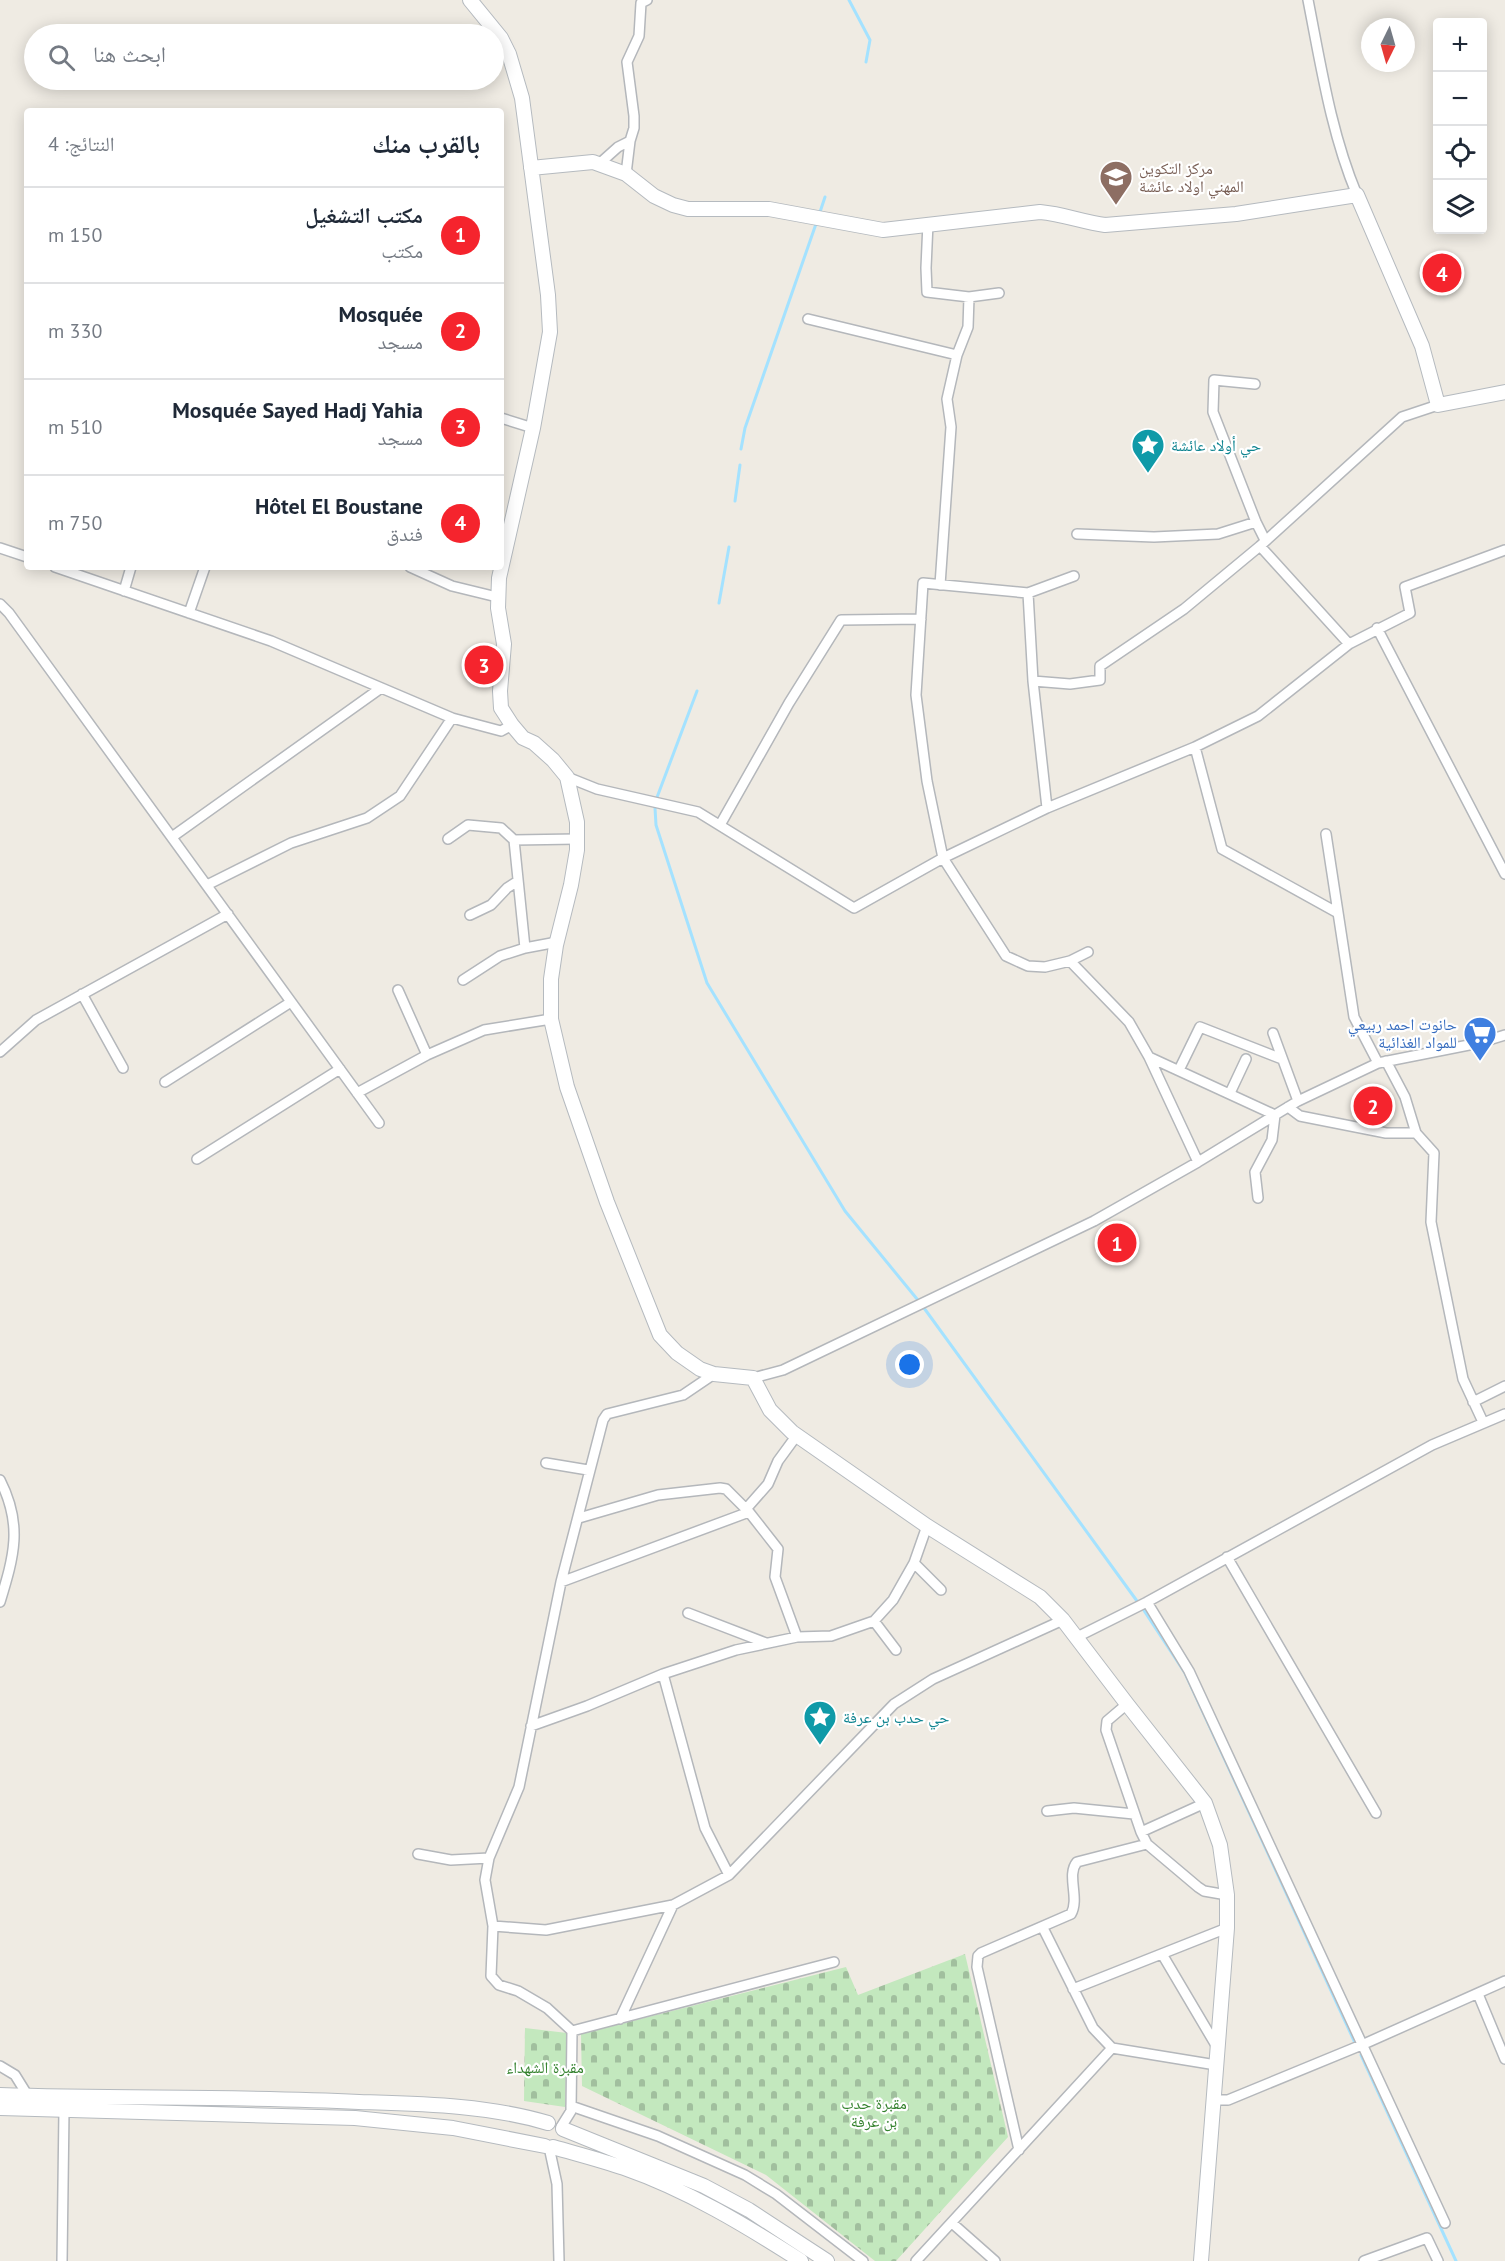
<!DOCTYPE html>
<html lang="ar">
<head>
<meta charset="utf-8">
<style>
	body { margin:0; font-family:"PT Sans","Noto Naskh Arabic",sans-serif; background:#f2f2f3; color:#1f2937; direction:rtl }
	.controls { position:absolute; right:18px; top:18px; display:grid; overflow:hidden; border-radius:6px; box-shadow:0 3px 15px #0003 }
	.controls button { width:54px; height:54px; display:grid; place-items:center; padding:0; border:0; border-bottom:2px solid #e0e1e3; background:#fff; color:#1f2937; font:30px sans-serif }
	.compass { position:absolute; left:1361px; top:18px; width:54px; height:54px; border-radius:50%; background:#fff; box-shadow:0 3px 15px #0003; rotate:185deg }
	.you { position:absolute; left:910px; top:1365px; width:21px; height:21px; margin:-15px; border:4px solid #fff; border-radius:50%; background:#1a73e8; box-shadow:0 0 0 9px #1a73e833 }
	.badge { display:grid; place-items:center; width:39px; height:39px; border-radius:50%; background:#f5242d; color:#fff; font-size:20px; font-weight:700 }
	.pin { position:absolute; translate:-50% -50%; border:3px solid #fff; box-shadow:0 2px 6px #0006 }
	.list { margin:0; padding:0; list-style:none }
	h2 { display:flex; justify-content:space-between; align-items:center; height:78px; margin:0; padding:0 24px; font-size:26px }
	h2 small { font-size:20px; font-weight:400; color:#747a83 }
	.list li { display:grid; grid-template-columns:39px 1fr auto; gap:18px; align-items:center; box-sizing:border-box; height:96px; padding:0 24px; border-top:2px solid #e0e1e3 }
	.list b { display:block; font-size:22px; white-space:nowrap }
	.list p { margin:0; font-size:20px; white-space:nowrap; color:#747a83 }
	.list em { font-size:20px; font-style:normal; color:#747a83 }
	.icon { flex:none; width:33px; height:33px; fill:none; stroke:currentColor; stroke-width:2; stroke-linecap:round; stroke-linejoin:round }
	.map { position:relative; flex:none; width:1505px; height:2261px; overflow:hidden; direction:ltr }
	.search { position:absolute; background:#fff; box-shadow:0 3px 15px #0003; left:24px; top:24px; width:480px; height:66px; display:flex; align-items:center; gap:15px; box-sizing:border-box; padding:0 21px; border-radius:33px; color:#747a83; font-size:22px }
	.panel { position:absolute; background:#fff; box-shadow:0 3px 15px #0003; left:24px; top:108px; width:480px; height:462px; border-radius:6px; direction:rtl }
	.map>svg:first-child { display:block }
</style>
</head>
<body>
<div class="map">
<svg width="1505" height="2261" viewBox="0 0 1505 2261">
	<defs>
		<pattern id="cemetery-stones" width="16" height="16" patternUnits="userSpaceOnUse" patternTransform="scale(1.5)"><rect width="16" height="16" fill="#c3e8be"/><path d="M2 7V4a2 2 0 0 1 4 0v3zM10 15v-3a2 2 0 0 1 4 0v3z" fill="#a1bf9e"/></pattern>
	</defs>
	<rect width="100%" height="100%" fill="#efebe3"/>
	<path fill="url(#cemetery-stones)" d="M965,1954L1008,2137L896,2261H875L766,2175L582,2086L581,2034L846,1967L858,1995Z
		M525,2028L567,2033L565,2107L524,2101Z"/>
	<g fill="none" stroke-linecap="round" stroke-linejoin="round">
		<path stroke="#a4e2ff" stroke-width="3" d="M849,0L870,40L866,62
			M819,215L825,197
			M741,449L745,428L817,221
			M735,501L740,465
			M719,603L729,547
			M656,800L697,691
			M655,808L656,825L707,983L845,1211L917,1299
			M924,1308L1137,1601
			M1143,1609L1185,1673L1356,2045
			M1361,2055L1456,2261"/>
		<g stroke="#b4b7bb" stroke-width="12">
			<path id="street" d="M1308,0C1321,66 1331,133 1357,195
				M599,164L618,147L630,141
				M626,174L630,141L634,128V116L627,62L639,36L641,3L647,0
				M928,223L926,268L927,292L969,297L999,293
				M808,319L957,355
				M1255,384L1214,380L1213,412L1256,522L1265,540
				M501,418L533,428
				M1077,534L1154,537L1218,534L1256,522
				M1260,546L1349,644
				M0,548L27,557
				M55,567L271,641L452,718L501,731L512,725
				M410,567L452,586L497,597
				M1074,576L1028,593L923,583L916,695L927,781L943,858L1006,956L1028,966L1045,967L1070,961L1088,952
				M940,585L951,427L947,399L957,355L968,327L969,297
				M124,591L131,567
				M1028,593L1033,681L1047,808
				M0,604L9,613L379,1123
				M189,613L205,567
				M1377,628L1505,874
				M1033,681L1070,684L1100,680V666L1184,609L1260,546L1402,417L1438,405
				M1195,747L1222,849L1338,913
				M567,777L597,789L698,812L854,908L943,858L1047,808L1195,747L1258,716L1349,644L1410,613L1405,587L1505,550
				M720,825L789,703L841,620L921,619
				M1326,834L1354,1017L1378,1063
				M172,837L381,688
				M448,839L468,825L501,828L514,840L525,948
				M514,840L577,839
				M207,885L291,843L367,818L400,796L452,718
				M470,915L491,905L507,888L518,881
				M1070,961L1129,1022L1149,1057L1275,1115L1272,1140L1255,1172L1258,1198
				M463,980L500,956L525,948L557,942
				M398,990L427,1055
				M82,994L123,1068
				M1273,1033L1298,1101
				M0,1052L36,1020L228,914
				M1149,1057L1198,1162
				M1386,1061L1405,1097L1416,1133L1434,1153L1431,1222L1463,1379L1483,1422
				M1179,1070L1200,1027L1282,1059
				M165,1082L291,1002
				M357,1093L427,1055L484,1030L551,1019
				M1230,1093L1246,1059
				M1288,1107L1300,1116L1386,1133H1416
				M197,1159L340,1069
				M753,1378L783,1370L1094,1221L1198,1162L1298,1101L1378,1063L1479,1043L1505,1035
				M1473,1402L1505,1386
				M546,1463L588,1470
				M0,1480C23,1525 14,1556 0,1602
				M746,1509L768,1484L778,1461L797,1435
				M579,1518L658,1495L720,1488L726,1489L749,1512L778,1549L775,1577L797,1637
				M1227,1557L1376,1813
				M914,1563L941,1590
				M561,1582L749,1512
				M1147,1602L1189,1671L1445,2223
				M688,1613L766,1643
				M874,1621L896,1650
				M1077,1637L1147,1602L1432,1445L1505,1414
				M663,1674L705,1828L729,1875
				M1127,1704L1107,1721L1106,1730L1141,1832L1147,1844L1198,1887L1204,1891L1227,1895
				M531,1726L587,1706L663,1674L736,1650L797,1637L831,1636L874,1621L893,1600L914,1563L927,1526
				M1047,1811L1074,1808L1134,1814
				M1141,1832L1205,1803
				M418,1854L451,1860L489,1858
				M493,1926L546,1930L673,1905L729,1875L894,1704L933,1679L1063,1620
				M1043,1928L1093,2028L1112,2048L1216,2065
				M1162,1954L1217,2047
				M1073,1989L1227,1928
				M1478,1994L1505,2059
				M620,2019L673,1905
				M572,2031L834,1962
				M0,2066L15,2075L28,2096
				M1213,2100H1228L1364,2044L1505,1981
				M571,2106L658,2136L745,2175L776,2194L863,2261
				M561,2127L571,2111L572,2031L547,2008L518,1991L499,1985L491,1976L493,1926L485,1880L489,1858L519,1787L561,1582L603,1420L607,1414L683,1395L714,1374
				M549,2147L557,2184L559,2261
				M1019,2150L977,1967L978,1956L981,1953L1071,1914C1080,1898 1066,1875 1077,1862L1147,1844
				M952,2223L995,2261
				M62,2261L64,2110
				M916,2261L1112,2048
				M1364,2261L1427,2238L1438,2261"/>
		</g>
		<g stroke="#b5babf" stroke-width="16">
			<path id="secondary" d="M470,0L501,38L509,54L522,98L548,295L550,332L533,428L499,578L498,608L504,644L500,691L501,708L512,725L523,738L534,743L553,760L567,777L577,822V850L571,885L556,945L551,979V1019L567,1087L607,1202L660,1335L677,1353L700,1369L714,1374L753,1378L770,1410L792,1432L927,1526L1040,1597L1063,1620L1127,1704L1205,1803L1220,1845L1227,1895V1928L1201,2261
				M531,168L593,162L626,174L654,196L673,205L688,209H769L883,230L1040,212C1063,214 1083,222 1105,225L1236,214L1357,195L1422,346L1438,405L1505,392
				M0,2095C120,2099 239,2096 359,2102C422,2104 488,2105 548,2123
				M0,2108L355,2118L453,2128L545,2146
				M563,2129L704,2186L749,2210L827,2261
				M553,2147C577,2154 601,2160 624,2168C687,2190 745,2225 801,2261"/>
		</g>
		<use href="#street" stroke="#fff" stroke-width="9"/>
		<use href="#secondary" stroke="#fff" stroke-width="14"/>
	</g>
	<defs>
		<g id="university-pin" transform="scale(1.725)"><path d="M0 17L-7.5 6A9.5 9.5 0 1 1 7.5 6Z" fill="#8d6e63" stroke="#fff"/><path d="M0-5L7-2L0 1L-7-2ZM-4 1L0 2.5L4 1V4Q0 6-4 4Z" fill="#fff"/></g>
		<g id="sight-pin" transform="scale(1.725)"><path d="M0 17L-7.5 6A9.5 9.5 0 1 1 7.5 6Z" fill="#0f9aa8" stroke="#fff"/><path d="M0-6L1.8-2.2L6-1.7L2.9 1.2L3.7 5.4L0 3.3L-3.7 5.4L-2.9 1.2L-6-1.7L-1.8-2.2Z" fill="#fff"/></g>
		<g id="supermarket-pin" transform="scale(1.725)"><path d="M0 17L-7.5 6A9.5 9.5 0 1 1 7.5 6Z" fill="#3f7fe0" stroke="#fff"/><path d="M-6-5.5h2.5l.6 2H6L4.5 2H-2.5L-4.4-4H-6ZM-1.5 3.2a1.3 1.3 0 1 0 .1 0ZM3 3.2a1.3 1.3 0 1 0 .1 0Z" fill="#fff"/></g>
	</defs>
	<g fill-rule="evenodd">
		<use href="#university-pin" x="1116" y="177"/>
		<use href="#sight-pin" x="1148" y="445"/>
		<use href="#supermarket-pin" x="1480" y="1033"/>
		<use href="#sight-pin" x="820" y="1717"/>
	</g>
	<g text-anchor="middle" stroke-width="4.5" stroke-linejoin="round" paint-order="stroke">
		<g font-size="16" fill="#785e54" stroke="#fff" text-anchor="start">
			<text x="1139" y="174">مركز التكوين<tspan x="1139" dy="18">المهني اولاد عائشة</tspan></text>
		</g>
		<g font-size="16" fill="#0d838f" stroke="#fff" text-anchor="start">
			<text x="1171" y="451">حي أولاد عائشة</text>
			<text x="843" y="1723">حي حدب بن عرفة</text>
		</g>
		<g font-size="16" fill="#366cbe" stroke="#fff" text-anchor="end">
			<text x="1457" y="1030">حانوت احمد ربيعي<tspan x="1457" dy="18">للمواد الغذائية</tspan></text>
		</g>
		<g font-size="16" fill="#34822e" stroke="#fff">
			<text x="545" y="2073">مقبرة الشهداء</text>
			<text x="874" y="2109">مقبرة حدب<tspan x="874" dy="18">بن عرفة</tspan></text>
		</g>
	</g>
</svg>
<div class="controls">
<button>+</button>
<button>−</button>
<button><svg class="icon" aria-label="locate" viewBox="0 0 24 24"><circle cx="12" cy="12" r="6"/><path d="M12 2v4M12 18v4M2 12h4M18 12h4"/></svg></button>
<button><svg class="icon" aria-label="layers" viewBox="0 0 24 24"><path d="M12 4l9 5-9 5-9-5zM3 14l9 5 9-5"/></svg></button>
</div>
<svg class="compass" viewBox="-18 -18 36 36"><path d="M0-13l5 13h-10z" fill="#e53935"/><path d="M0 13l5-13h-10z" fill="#747a83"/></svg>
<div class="you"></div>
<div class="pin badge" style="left:1117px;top:1243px">1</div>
<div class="pin badge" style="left:1373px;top:1106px">2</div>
<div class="pin badge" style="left:484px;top:665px">3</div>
<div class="pin badge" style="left:1442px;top:273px">4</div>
<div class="search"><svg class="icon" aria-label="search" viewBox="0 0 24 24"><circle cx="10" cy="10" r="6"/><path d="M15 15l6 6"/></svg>ابحث هنا</div>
<section class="panel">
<h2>بالقرب منك<small>النتائج: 4</small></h2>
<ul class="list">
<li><span class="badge">1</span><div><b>مكتب التشغيل</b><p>مكتب</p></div><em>150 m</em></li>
<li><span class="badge">2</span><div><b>Mosquée</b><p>مسجد</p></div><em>330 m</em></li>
<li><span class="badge">3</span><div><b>Mosquée Sayed Hadj Yahia</b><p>مسجد</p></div><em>510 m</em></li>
<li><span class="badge">4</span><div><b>Hôtel El Boustane</b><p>فندق</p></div><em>750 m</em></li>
</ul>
</section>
</div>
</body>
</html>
